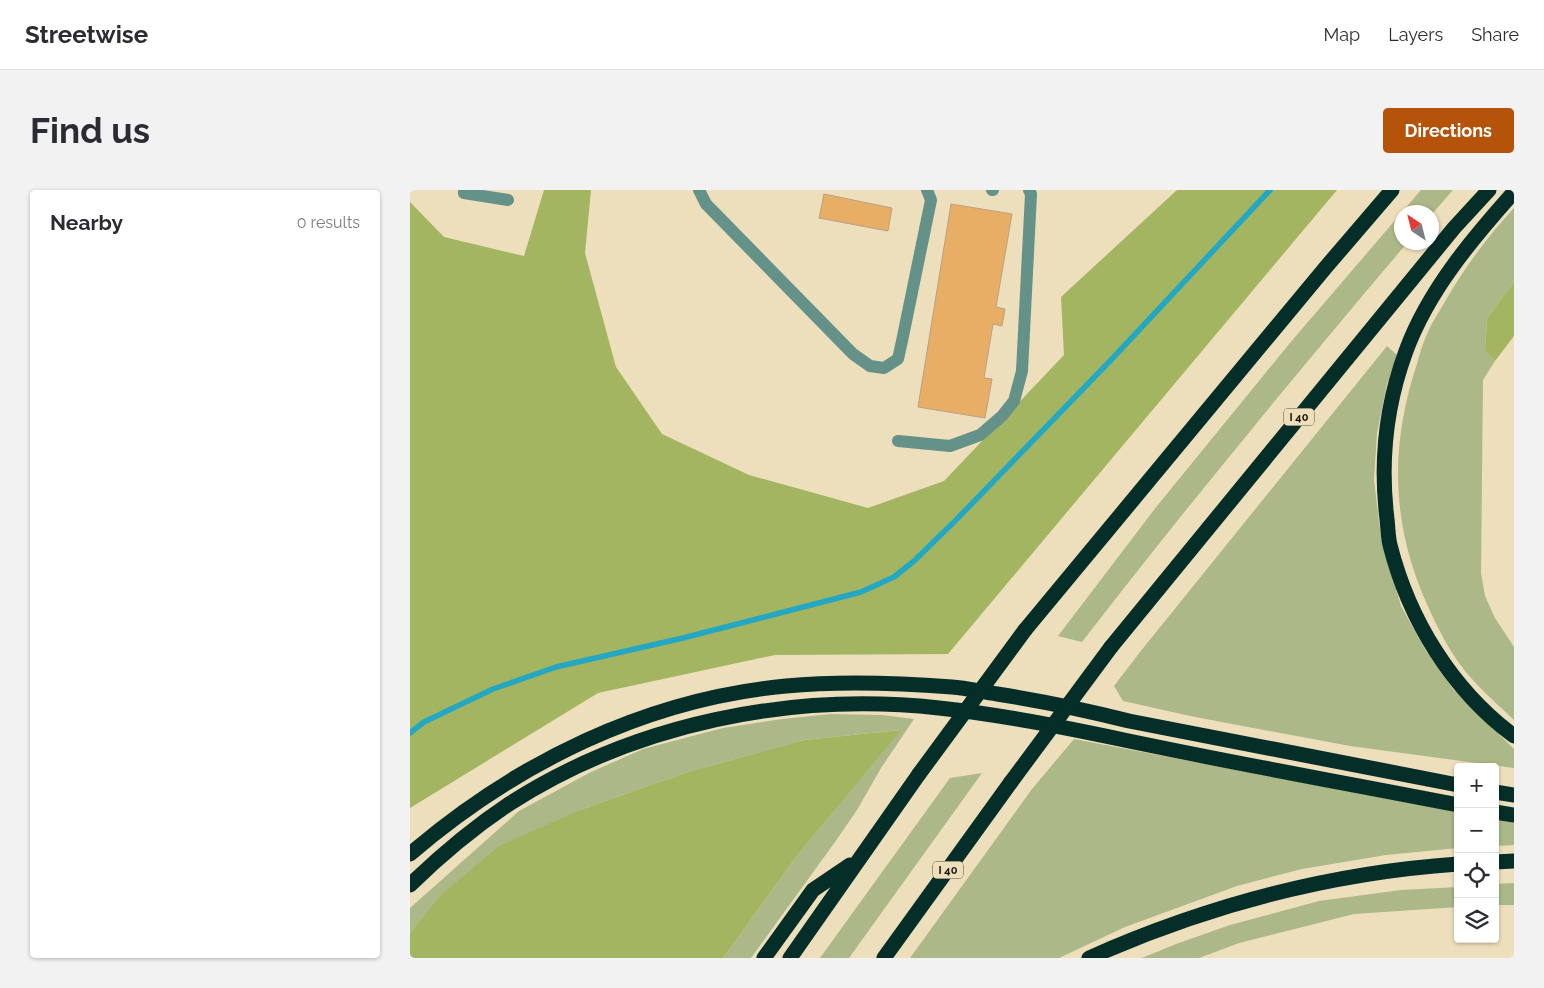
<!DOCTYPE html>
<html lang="en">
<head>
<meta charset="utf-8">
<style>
	body { margin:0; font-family:Raleway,sans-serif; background:#f2f2f3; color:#2b2b33 }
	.controls { position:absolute; right:15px; bottom:15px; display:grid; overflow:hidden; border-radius:5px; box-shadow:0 1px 4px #0004 }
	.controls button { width:45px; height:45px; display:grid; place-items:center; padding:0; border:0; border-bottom:1px solid #e1e1e2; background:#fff; color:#2b2b33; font:25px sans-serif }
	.compass { position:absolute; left:984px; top:15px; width:45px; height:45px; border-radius:50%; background:#fff; box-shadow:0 1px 4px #0004; rotate:325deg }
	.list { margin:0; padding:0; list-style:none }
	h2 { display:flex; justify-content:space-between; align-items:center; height:65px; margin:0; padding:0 20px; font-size:21px }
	h2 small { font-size:16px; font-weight:400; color:#7c7c81 }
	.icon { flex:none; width:28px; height:28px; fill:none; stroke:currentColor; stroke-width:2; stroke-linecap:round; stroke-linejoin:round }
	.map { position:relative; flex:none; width:1104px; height:768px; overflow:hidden; border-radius:5px }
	header { display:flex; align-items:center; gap:30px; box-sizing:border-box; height:70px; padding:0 25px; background:#fff; border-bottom:1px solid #e1e1e2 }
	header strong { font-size:24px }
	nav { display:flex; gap:28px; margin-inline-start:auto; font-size:18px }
	.intro { display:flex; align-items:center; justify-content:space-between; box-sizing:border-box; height:120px; padding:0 30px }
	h1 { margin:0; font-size:35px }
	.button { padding:12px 22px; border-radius:5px; background:#b45309; color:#fff; font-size:18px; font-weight:700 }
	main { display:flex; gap:30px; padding:0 30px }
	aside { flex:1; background:#fff; border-radius:5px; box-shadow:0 1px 4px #0004 }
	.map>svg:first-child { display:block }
</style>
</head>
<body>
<header>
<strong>Streetwise</strong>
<nav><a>Map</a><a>Layers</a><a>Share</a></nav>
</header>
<div class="intro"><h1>Find us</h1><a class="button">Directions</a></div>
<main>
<aside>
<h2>Nearby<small>0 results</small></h2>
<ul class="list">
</ul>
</aside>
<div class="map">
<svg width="1104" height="768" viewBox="0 0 1104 768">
	<rect width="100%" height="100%" fill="#eddebc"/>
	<path fill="#acb887" d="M1011,0H1043L1022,24V22H992V52L997,53C886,184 777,316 672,452L648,446L747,316L880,153Z
		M1104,18V92L1077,128L1075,161L1085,171L1073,190L1071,383L1075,406L1085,428L1104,457V530C1085,512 1064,494 1049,473C1038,458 1029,440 1021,423C982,341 978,261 1007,174C1010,163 1013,152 1018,142C1022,132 1028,124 1033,115C1053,80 1076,48 1104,18Z
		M977,156L987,165L977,194L967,243L964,290L971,347L991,416L1016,461L1043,499L1104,559V578L940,556L785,527L713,511L704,496L730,462Z
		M421,524L472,525L504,529L471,578L447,620L425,652L341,768H313L389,663L490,540L394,550L278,582L170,620L0,744V718L109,621L179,583L233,559L313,538L372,529Z
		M664,549L1048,622V658L976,665L892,679L827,696L715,737L649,768H500L622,599Z
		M572,583L439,768H410L540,588Z
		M1085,629L1104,633V655L1085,656Z
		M1104,693V715H1085V694Z
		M1048,697V717L944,724L829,753L789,768H732L766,754L820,735L909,711L991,700Z"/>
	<path fill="#a3b560" d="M134,0H181L175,63L206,177L252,244L339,285L458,318L534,291L654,165L651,107L767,0H927L538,464L365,465L188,503L0,618V12L34,47L114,66Z
		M1104,92V146L1085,171L1075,161L1077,128Z
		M491,540L389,663L313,768H0V744L30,706L89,656L170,620L278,582L394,550Z"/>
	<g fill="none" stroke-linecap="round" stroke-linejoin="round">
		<path stroke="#24a7c3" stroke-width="5.5" d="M0,543L14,532L83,499L146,477L273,448L451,402L484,387L504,371L545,331L701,170L860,0"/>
	</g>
	<path fill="#e8ae65" stroke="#b8a084" d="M414,4L482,18L478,41L409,28Z
		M541,14L602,24L586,117L595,119L592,136L583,134L574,188L582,189L575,228L508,217Z"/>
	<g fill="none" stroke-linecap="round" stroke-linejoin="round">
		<path stroke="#649188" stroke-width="12" d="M54,0V3L98,10
			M289,0L296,14L443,164L460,176L474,178L488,169L492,151L521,10L517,0
			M582,0H583
			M488,251L540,256L570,245L592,226L604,211L612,181L621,4L619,0"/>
		<path stroke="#052e29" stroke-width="15" d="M1104,2C1062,49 1018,101 996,161C976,215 970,272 977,329C978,338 978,347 980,355C999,430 1042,500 1104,546
			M615,440L916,77L982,0
			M701,457L1044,38L1079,0
			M1085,602L1104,605
			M1085,622L1104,625
			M0,664C106,573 236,509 376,496C429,491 489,493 542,497C557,498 572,502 587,504C632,511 675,520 719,531L1048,595
			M1085,672L1104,671
			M0,695C31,665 63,638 99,614C225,533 381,502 529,518C605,526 679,543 753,558C851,578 950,596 1048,615
			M354,768L403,700L440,675
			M380,768L509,584
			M474,768L601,592
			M679,768C798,715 918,683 1048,674"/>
		<path stroke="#052e29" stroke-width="15" d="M509,584L615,440
			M601,592L701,457"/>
	</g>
	<g text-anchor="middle" stroke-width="4" stroke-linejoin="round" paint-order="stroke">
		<g fill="#eddebc" stroke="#564d3b" stroke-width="1">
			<rect x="874" y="218.5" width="30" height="17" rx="4"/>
			<rect x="523" y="671.5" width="30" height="17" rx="4"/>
		</g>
		<g font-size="11" font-weight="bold" fill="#150f04">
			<text x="889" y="231">I 40</text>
			<text x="538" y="684">I 40</text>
		</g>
	</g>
</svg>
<div class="controls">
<button>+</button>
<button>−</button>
<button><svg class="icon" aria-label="locate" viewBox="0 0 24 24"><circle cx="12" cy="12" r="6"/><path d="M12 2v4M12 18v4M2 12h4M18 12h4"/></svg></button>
<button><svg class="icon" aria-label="layers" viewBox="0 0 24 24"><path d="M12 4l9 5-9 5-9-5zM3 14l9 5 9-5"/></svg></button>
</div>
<svg class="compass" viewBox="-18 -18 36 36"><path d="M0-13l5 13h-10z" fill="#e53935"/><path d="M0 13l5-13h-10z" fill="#7c7c81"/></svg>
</div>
</main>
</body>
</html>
